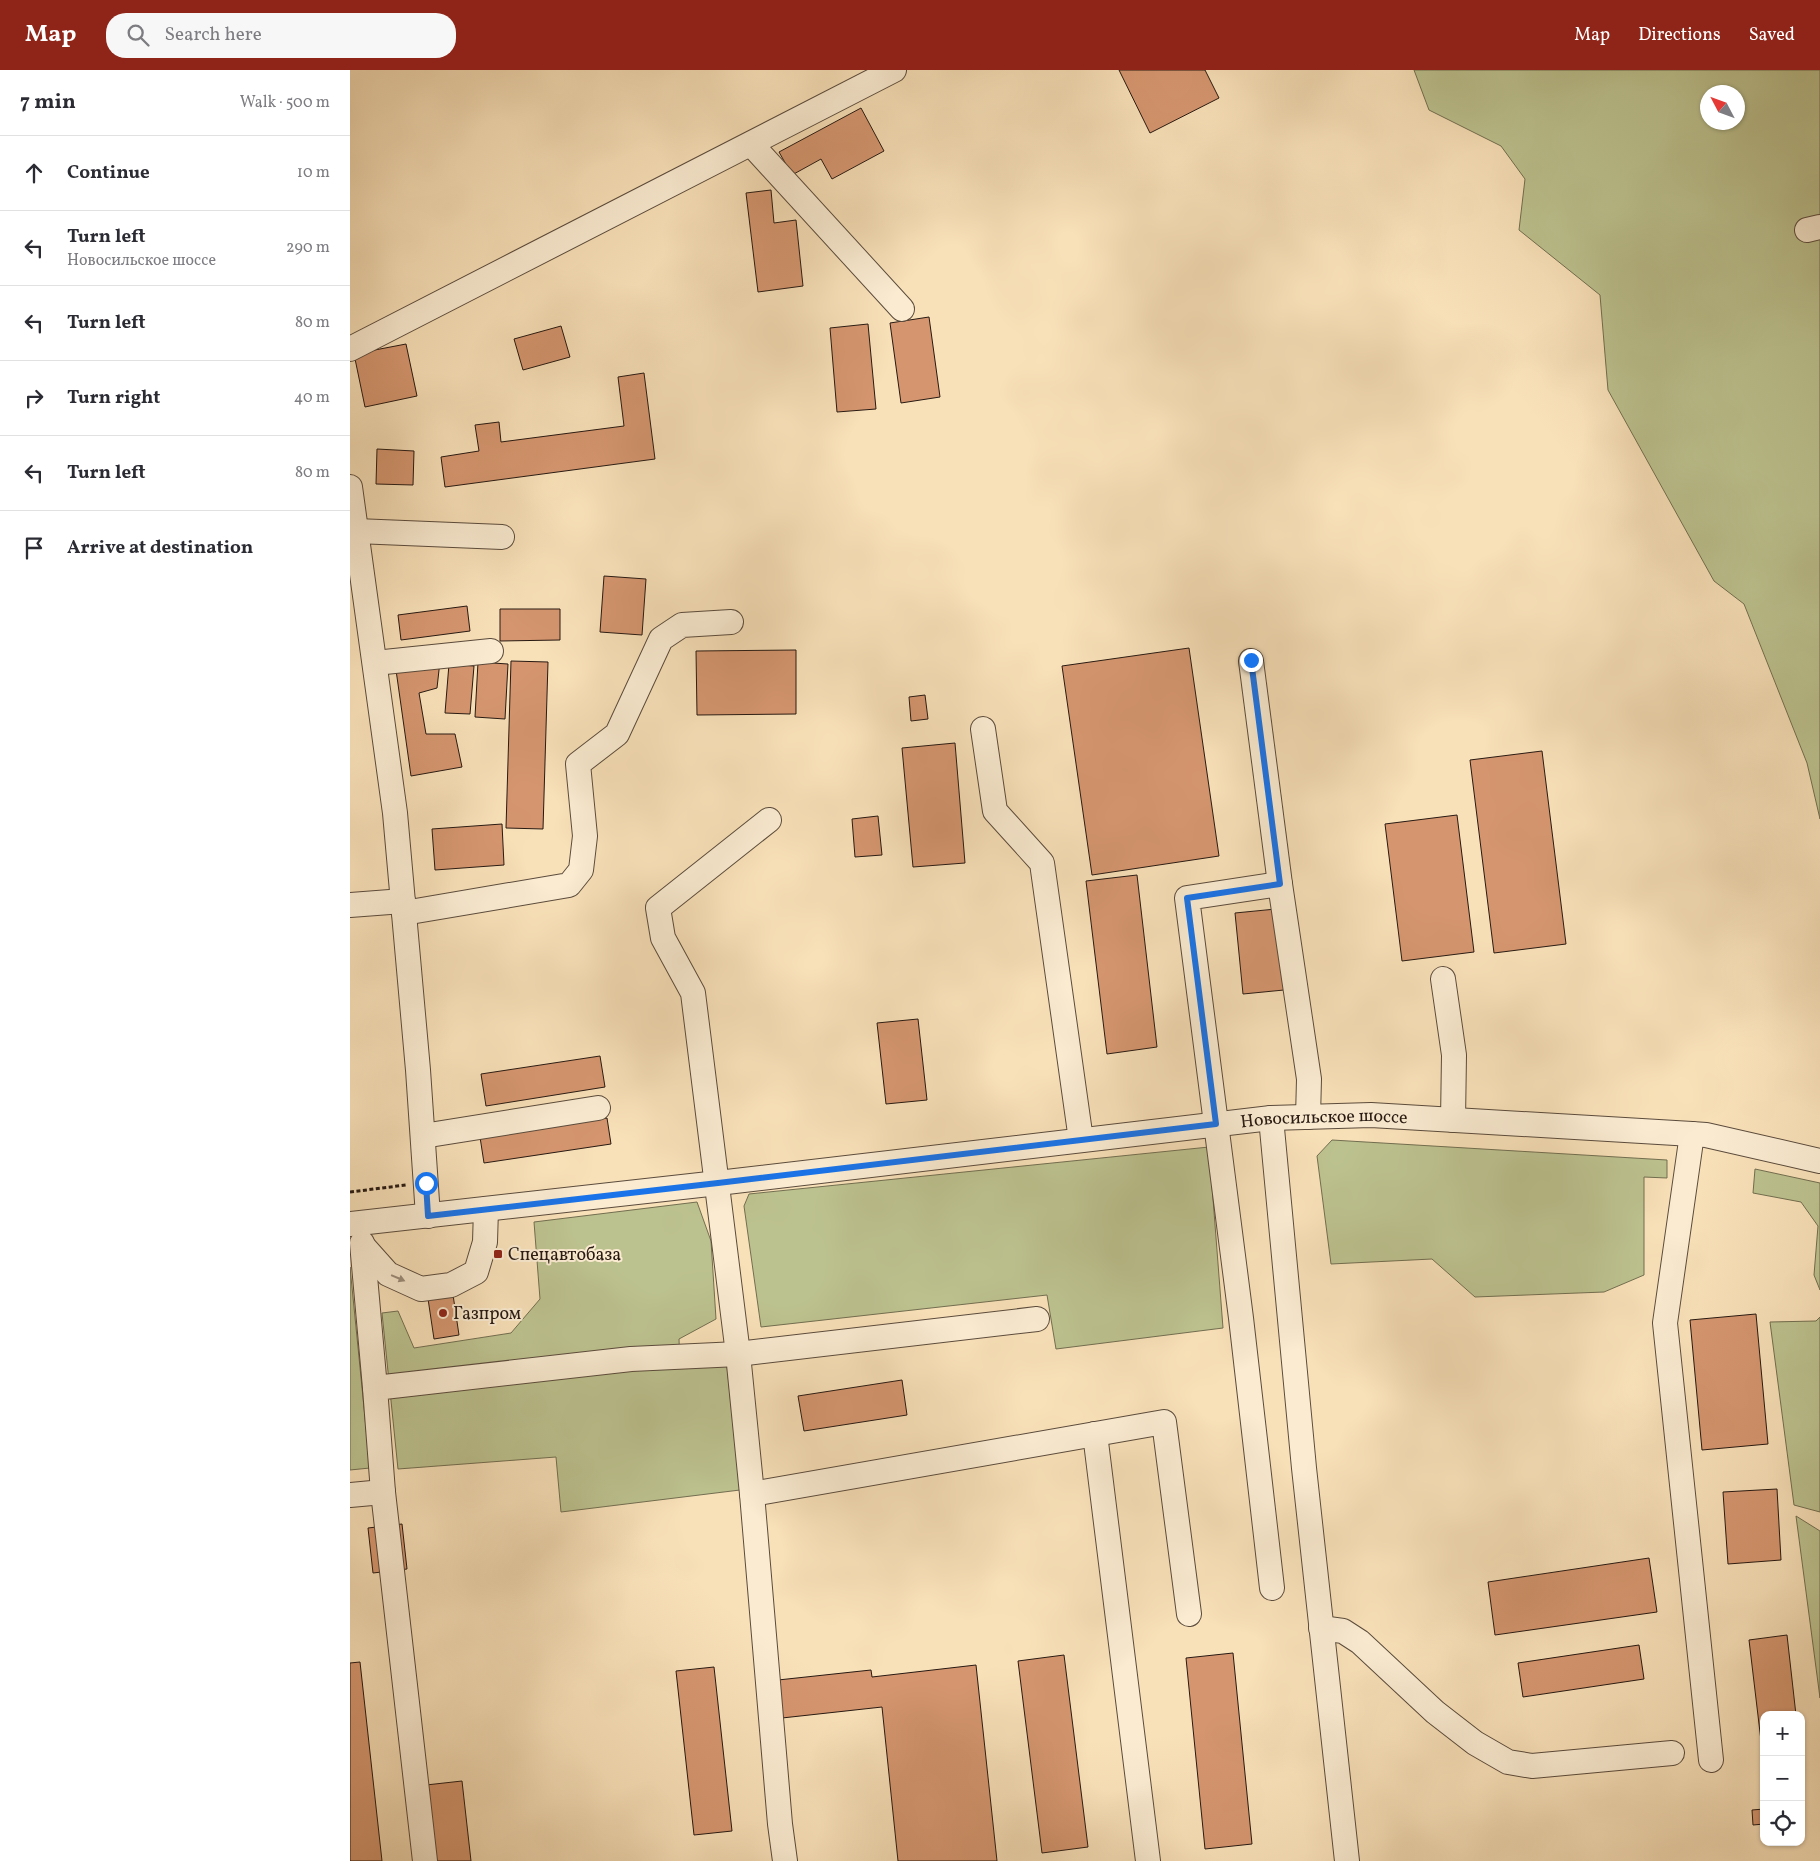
<!DOCTYPE html>
<html lang="en">
<head>
<meta charset="utf-8">
<style>
	body { margin:0; font-family:Vollkorn,serif; background:#f7f7f7; color:#2b2b33 }
	.controls { position:absolute; right:15px; bottom:15px; display:grid; overflow:hidden; border-radius:10px; box-shadow:0 1px 4px #0004 }
	.controls button { width:45px; height:45px; display:grid; place-items:center; padding:0; border:0; border-bottom:1px solid #e1e1e2; background:#fff; color:#2b2b33; font:25px sans-serif }
	.compass { position:absolute; left:1350px; top:15px; width:45px; height:45px; border-radius:50%; background:#fff; box-shadow:0 1px 4px #0004; rotate:311deg }
	.stop { position:absolute; width:15px; height:15px; margin:-11px; border:4px solid #1a73e8; border-radius:50%; background:#fff }
	.stop.end { background:#1a73e8; border-color:#fff; box-shadow:0 1px 5px #0008 }
	.list { margin:0; padding:0; list-style:none }
	h2 { display:flex; justify-content:space-between; align-items:center; height:65px; margin:0; padding:0 20px; font-size:21px }
	h2 small { font-size:16px; font-weight:400; color:#7c7c81 }
	.list li { display:grid; grid-template-columns:32px 1fr auto; gap:15px; align-items:center; box-sizing:border-box; height:75px; padding:0 20px; border-top:1px solid #e1e1e2 }
	.list b { display:block; font-size:19px; white-space:nowrap }
	.list p { margin:0; font-size:16px; white-space:nowrap; color:#7c7c81 }
	.list em { font-size:16px; font-style:normal; color:#7c7c81 }
	.icon { flex:none; width:28px; height:28px; fill:none; stroke:currentColor; stroke-width:2; stroke-linecap:round; stroke-linejoin:round }
	.map { position:relative; flex:none; width:1470px; height:1791px; overflow:hidden }
	header { display:flex; align-items:center; gap:30px; box-sizing:border-box; height:70px; padding:0 25px; background:#8f2418; color:#fff }
	header strong { font-size:24px }
	nav { display:flex; gap:28px; margin-inline-start:auto; font-size:18px }
	.search { width:350px; height:45px; background:#f7f7f7; display:flex; align-items:center; gap:12px; box-sizing:border-box; padding:0 18px; border-radius:20px; color:#7c7c81; font-size:19px }
	main { display:flex }
	aside { flex:1; background:#fff }
	.map>svg:first-child { display:block }
</style>
</head>
<body>
<header>
<strong>Map</strong>
<div class="search"><svg class="icon" aria-label="search" viewBox="0 0 24 24"><circle cx="10" cy="10" r="6"/><path d="M15 15l6 6"/></svg>Search here</div>
<nav><a>Map</a><a>Directions</a><a>Saved</a></nav>
</header>
<main>
<aside>
<h2>7 min<small>Walk · 500 m</small></h2>
<ul class="list">
<li><svg class="icon" aria-label="ahead" viewBox="0 0 24 24"><path d="M12 20V5M6 11l6-6 6 6"/></svg><div><b>Continue</b></div><em>10 m</em></li>
<li><svg class="icon" aria-label="left" viewBox="0 0 24 24"><path d="M17 20v-9H6M10 6l-5 5 5 5"/></svg><div><b>Turn left</b><p>Новосильское шоссе</p></div><em>290 m</em></li>
<li><svg class="icon" aria-label="left" viewBox="0 0 24 24"><path d="M17 20v-9H6M10 6l-5 5 5 5"/></svg><div><b>Turn left</b></div><em>80 m</em></li>
<li><svg class="icon" aria-label="right" viewBox="0 0 24 24"><path d="M7 20v-9h11M14 6l5 5-5 5"/></svg><div><b>Turn right</b></div><em>40 m</em></li>
<li><svg class="icon" aria-label="left" viewBox="0 0 24 24"><path d="M17 20v-9H6M10 6l-5 5 5 5"/></svg><div><b>Turn left</b></div><em>80 m</em></li>
<li><svg class="icon" aria-label="arrive" viewBox="0 0 24 24"><path d="M6 21V4h12l-3 4 3 4H6"/></svg><div><b>Arrive at destination</b></div></li>
</ul>
</aside>
<div class="map">
<svg width="1470" height="1791" viewBox="0 0 1470 1791">
	<rect width="100%" height="100%" fill="#f8e0b8"/>
	<filter id="stains"><feTurbulence type="fractalNoise" baseFrequency=".004" numOctaves="4"/><feColorMatrix values="0 0 0 0 .2 0 0 0 0 .09 0 0 0 0 .02 0 0 0 .5 -.17"/></filter>
	<radialGradient id="worn" r=".72"><stop offset=".6" stop-color="#630" stop-opacity="0"/><stop offset="1" stop-color="#630" stop-opacity=".3"/></radialGradient>
	<path fill="#bcc28f" stroke="#726e50" fill-rule="evenodd" d="M1064,0H1470V749L1457,693L1394,534L1364,511L1258,320L1250,225L1169,160L1175,109L1151,76L1079,40ZM1358,22H1388V52H1358Z
		M982,1070L1317,1090V1108L1294,1107V1205L1254,1222L1125,1227L1082,1189L981,1194L967,1086Z
		M859,1077L873,1258L706,1279L697,1225L411,1257L394,1136L399,1124Z
		M1405,1099L1470,1113V1220L1464,1205L1468,1156L1451,1132L1403,1123Z
		M347,1132L361,1171L366,1249L329,1269L330,1296H377L390,1420L211,1442L206,1387L48,1399L32,1243L48,1241L64,1278L161,1263L190,1229L184,1152Z
		M0,1197L20,1398L0,1400Z
		M1470,1247V1442L1444,1435L1420,1252L1466,1251Z
		M1446,1446L1470,1461V1628Z"/>
	<path fill="#d5966f" stroke="#271912" d="M769,0H855L869,28L800,63Z
		M511,38L534,81L482,109L471,89L442,105L429,82Z
		M421,120L424,153L446,150L453,216L408,222L396,123Z
		M579,247L590,327L551,333L540,253Z
		M518,254L526,339L487,342L480,258Z
		M211,256L220,287L173,300L164,269Z
		M56,274L67,326L15,337L4,284Z
		M294,303L305,389L95,417L91,387L129,381L125,355L149,352L151,372L274,356L268,307Z
		M27,379L64,381L63,415L26,414Z
		M254,506L296,509L292,565L250,562Z
		M117,536L120,561L51,570L48,545Z
		M150,539H210V570L150,571Z
		M839,578L869,786L742,805L712,596Z
		M446,580V644L347,645L346,581Z
		M90,591L87,618L69,623L76,664H105L112,697L61,706L46,600Z
		M161,591L198,592L193,759L156,758Z
		M128,592L158,594L155,649L125,647Z
		M99,594L124,596L120,644L95,643Z
		M575,625L578,649L561,651L559,627Z
		M605,673L615,793L563,797L552,678Z
		M1192,681L1216,874L1144,883L1120,690Z
		M1107,745L1124,882L1052,891L1035,754Z
		M528,746L532,785L505,787L502,749Z
		M152,754L154,795L85,800L82,759Z
		M787,805L807,977L757,984L736,811Z
		M926,839L934,920L893,924L885,843Z
		M568,949L577,1030L536,1034L527,953Z
		M250,986L255,1017L136,1036L131,1004Z
		M257,1048L261,1074L134,1093L130,1067Z
		M102,1218L109,1265L84,1269L77,1222Z
		M1406,1244L1418,1374L1352,1380L1340,1250Z
		M552,1310L557,1345L454,1361L448,1326Z
		M1427,1419L1431,1490L1378,1494L1373,1422Z
		M52,1454L57,1499L23,1503L18,1458Z
		M1299,1488L1307,1542L1145,1565L1138,1512Z
		M1437,1565L1446,1645H1414V1696L1399,1570Z
		M1289,1575L1294,1609L1173,1627L1168,1593Z
		M883,1583L902,1774L855,1779L836,1588Z
		M714,1585L738,1777L692,1783L668,1591Z
		M10,1592L32,1791H0V1593Z
		M626,1595L647,1791H548L532,1637L432,1648L428,1610L521,1600L522,1607Z
		M364,1597L382,1761L344,1765L326,1601Z
		M112,1711L121,1791H85L76,1715Z
		M1414,1739V1754L1403,1755L1402,1740Z"/>
	<g fill="none" stroke-linecap="round" stroke-linejoin="round">
		<g stroke="#5b4b3c" stroke-width="26">
			<g id="minor">
				<path d="M401,74L552,239"/>
				<path d="M1457,160L1470,157"/>
				<path d="M0,279L544,0"/>
				<path d="M0,417L45,743L68,1000L78,1146"/>
				<path d="M6,461L152,467"/>
				<path d="M901,591L930,814"/>
				<path d="M25,593L141,581"/>
				<path d="M633,659L645,741L692,793L731,1070"/>
				<path d="M419,750L308,838L313,868L343,923L388,1284L402,1424L430,1754L435,1791"/>
				<path d="M0,835L53,831"/>
				<path d="M54,843L219,815L231,800L235,766L228,694L267,664L311,569L332,555L381,552"/>
				<path d="M1093,909L1104,985L1103,1050"/>
				<path d="M921,1048L954,1398L997,1791"/>
				<path d="M1342,1064L1315,1253L1361,1690"/>
				<path d="M73,1066L248,1038"/>
				<path id="s1" d="M0,1154L368,1113L921,1048L1021,1045L1342,1064L1356,1065L1470,1091"/>
				<path d="M12,1173L25,1318"/>
				<path d="M13,1176L38,1204L71,1219L101,1215L126,1202L135,1172L136,1139"/>
				<path d="M745,1364L798,1791"/>
				<path d="M402,1424L814,1352L839,1544"/>
				<path d="M0,1425L33,1422"/>
				<path d="M922,1518L891,1248L837,828L930,814L959,1009L958,1047"/>
				<path d="M971,1558L993,1561L1010,1572L1085,1642L1125,1673L1158,1692L1182,1696L1322,1683"/>
				<path d="M75,1791L33,1422L25,1318L281,1289L388,1284L687,1249"/>
			</g>
		</g>
		<path stroke="#271912" stroke-width="3" stroke-dasharray="4 2.5" stroke-linecap="butt" d="M0,1122L56,1115"/>
		<use href="#minor" stroke="#faebd1" stroke-width="24"/>
	</g>
	<defs><path id="oneway-solid" d="M-6-.8H1V-3.2L6.5 0L1 3.2V.8H-6Z" transform="scale(1.25)"/></defs>
	<use fill="#9b8c7b" href="#oneway-solid" transform="translate(48 1208) rotate(23)"/>
	<g fill="none" stroke-linecap="round" stroke-linejoin="round">
		<path stroke="#1a73e8" stroke-width="6" d="M76,1113L78,1146L368,1113L866,1054L837,828L930,814L901,590"/>
	</g>
	<g fill="#8f2418" stroke="#faebd1" stroke-width="2">
		<rect x="143" y="1179" width="10" height="10" rx="2.5"/>
		<circle cx="93" cy="1243" r="5"/>
	</g>
	<g text-anchor="middle" stroke-width="4" stroke-linejoin="round" paint-order="stroke">
		<g font-size="18" fill="#271912" stroke="#faebd1">
			<text dy="6" stroke="none"><textPath href="#s1" startOffset="980">Новосильское шоссе</textPath></text>
		</g>
		<g font-size="18" fill="#271912" stroke="#faebd1" text-anchor="start">
			<text x="158" y="1190">Спецавтобаза</text>
			<text x="103" y="1249">Газпром</text>
		</g>
	</g>
	<rect width="100%" height="100%" filter="url(#stains)"/>
	<rect width="100%" height="100%" fill="url(#worn)"/>
</svg>
<div class="controls">
<button>+</button>
<button>−</button>
<button><svg class="icon" aria-label="locate" viewBox="0 0 24 24"><circle cx="12" cy="12" r="6"/><path d="M12 2v4M12 18v4M2 12h4M18 12h4"/></svg></button>
</div>
<svg class="compass" viewBox="-18 -18 36 36"><path d="M0-13l5 13h-10z" fill="#e53935"/><path d="M0 13l5-13h-10z" fill="#7c7c81"/></svg>
<div class="stop" style="left:76px;top:1113px"></div>
<div class="stop end" style="left:901px;top:590px"></div>
</div>
</main>
</body>
</html>
